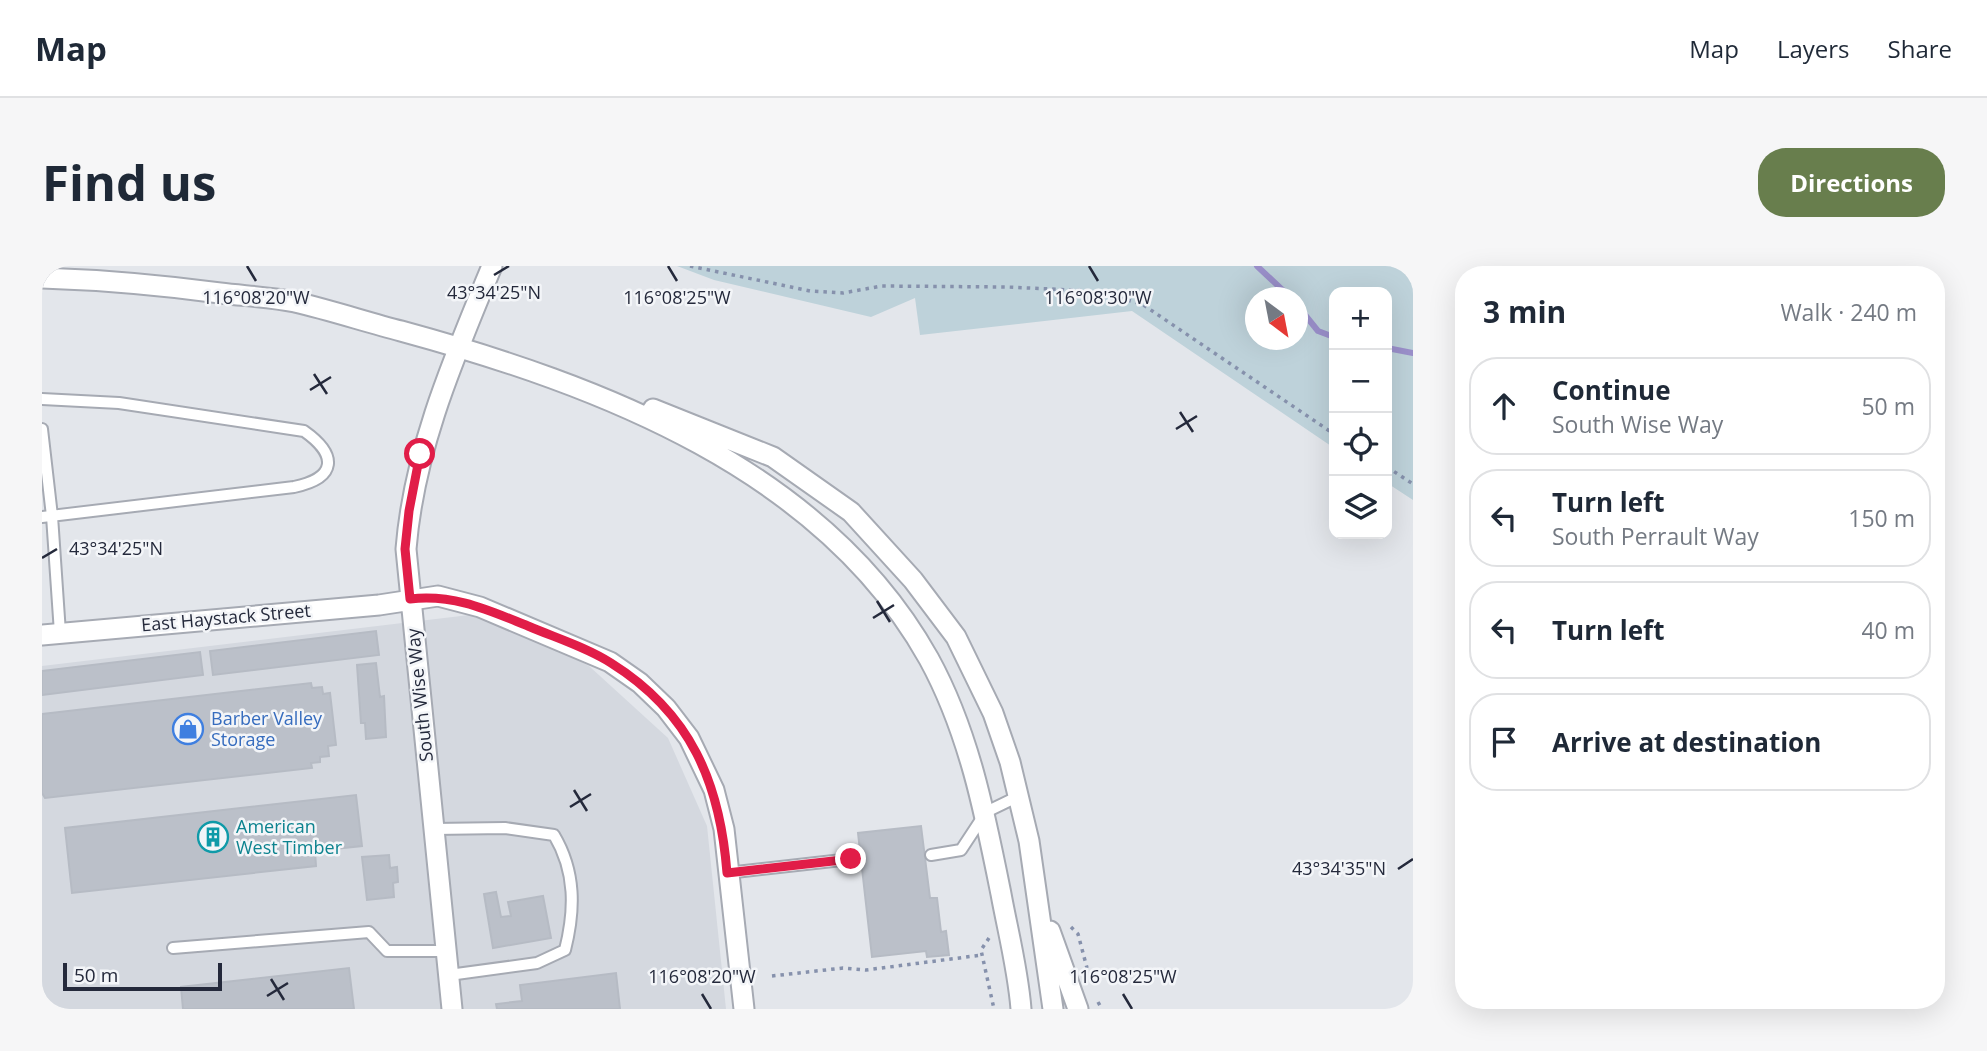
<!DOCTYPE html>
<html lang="en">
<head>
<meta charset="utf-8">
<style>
	body { margin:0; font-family:"Open Sans",sans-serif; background:#f6f6f7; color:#1f2937 }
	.controls { position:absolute; right:21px; top:21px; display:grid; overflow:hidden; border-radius:14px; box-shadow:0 7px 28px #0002 }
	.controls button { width:63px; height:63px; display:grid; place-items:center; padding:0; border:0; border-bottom:2px solid #e0e1e3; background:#fff; color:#1f2937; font:35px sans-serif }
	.compass { position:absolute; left:1203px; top:21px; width:63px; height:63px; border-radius:50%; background:#fff; box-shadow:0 7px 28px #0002; rotate:148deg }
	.scale { position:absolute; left:21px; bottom:18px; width:159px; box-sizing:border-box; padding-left:7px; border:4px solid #24293b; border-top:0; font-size:19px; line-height:24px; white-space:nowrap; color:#24293b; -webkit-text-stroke:5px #f3f5f8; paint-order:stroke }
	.stop { position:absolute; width:21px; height:21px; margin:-16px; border:5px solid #e11d48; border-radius:50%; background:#fff }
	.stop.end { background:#e11d48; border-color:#fff; box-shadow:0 2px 7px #0008 }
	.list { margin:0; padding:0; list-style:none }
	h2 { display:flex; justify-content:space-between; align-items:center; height:91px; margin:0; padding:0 28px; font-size:30px }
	h2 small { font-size:23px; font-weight:400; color:#747a83 }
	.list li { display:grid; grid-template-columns:46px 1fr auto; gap:21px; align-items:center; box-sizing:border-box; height:98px; margin:0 14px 14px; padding:0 14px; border:2px solid #e0e1e3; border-radius:28px }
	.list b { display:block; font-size:26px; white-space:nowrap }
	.list p { margin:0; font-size:23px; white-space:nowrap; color:#747a83 }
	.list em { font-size:23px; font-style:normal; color:#747a83 }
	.icon { flex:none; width:38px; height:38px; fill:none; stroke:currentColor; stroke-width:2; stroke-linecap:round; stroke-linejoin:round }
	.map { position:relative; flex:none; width:1371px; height:743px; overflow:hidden; border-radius:28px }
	header { display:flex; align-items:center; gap:42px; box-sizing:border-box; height:98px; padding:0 35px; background:#fff; border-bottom:2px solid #e0e1e3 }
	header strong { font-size:33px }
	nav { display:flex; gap:38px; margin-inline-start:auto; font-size:24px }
	.intro { display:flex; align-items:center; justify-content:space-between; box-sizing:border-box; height:168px; padding:0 42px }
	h1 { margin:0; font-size:49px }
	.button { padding:18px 32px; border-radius:28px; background:#687e4d; color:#fff; font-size:24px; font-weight:700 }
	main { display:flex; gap:42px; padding:0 42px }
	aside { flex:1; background:#fff; border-radius:28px; box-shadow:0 7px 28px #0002 }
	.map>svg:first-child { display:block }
</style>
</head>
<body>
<header>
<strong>Map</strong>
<nav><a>Map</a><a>Layers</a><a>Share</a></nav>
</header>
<div class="intro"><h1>Find us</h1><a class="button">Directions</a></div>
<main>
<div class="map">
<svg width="1371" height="743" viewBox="0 0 1371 743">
	<rect width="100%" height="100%" fill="#e3e6eb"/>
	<path fill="#d4d8df" d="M444,347L547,400L626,472L665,560L684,743H0V400Z"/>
	<path fill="#bed2da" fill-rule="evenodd" d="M635,0H1371V234L1345,217V26H1292V182L1090,45L878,69L873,32L829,51L672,14ZM1213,32H1255V74H1213Z"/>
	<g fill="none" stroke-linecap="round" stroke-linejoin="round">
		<path stroke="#9b90cb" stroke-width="6" d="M1215,0L1249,32
			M1255,39L1276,65L1292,71
			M1345,82L1371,87"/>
	</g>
	<path fill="#bbc0c9" stroke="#b6bbc4" stroke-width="2" d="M334,365L337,389L171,409L168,385Z
		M158,386L161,409L0,429V405Z
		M334,397L338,431L342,430L344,471L324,473L323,457H319L315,399Z
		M269,417L270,422L280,421L281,428L288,427L294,479L286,480L287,490L278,491V496L269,497L270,502L3,532L0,527V448Z
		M314,529L320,580L273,585L274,600L30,627L23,562Z
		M879,560L888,632H895L899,666L904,665L907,689L885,691L884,685L830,691L816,567Z
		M347,589L348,602L355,601L356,616L351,617L352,631L325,634L320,591Z
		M454,626L459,651L469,650L466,636L501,630L509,672L451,682L442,628Z
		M307,702L312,743H141L139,721Z
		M574,707L578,743H455L454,738L480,735L478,719Z"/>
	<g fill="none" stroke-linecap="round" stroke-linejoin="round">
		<g stroke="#a6aab3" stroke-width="14">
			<path id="service" d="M0,133L77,137L262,165C296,189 295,212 252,221L0,251
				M0,163L10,250L18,367
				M392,563L463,562L512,569C534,606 533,644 523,684L495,697L407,709
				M889,589L919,584L944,546L977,530
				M685,607L809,593
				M131,682L327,666L345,685H404"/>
		</g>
		<g stroke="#a6aab3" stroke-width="23">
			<path id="minor" d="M0,369L337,339L396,330L438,341L568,396L598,417L624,442L647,472L672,524L682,563L702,743
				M410,743L364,283C372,183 412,92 450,0"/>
		</g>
		<g stroke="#a6aab3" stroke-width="23">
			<path id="tertiary" d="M0,12C60,14 118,19 178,27C202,30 228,31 253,36C288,44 324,56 359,65C557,119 781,203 887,393C927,466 943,548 959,628C966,666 976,704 979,743
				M611,143L731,191L809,246L871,314L914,371L951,447L968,496L987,575L1011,743
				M1008,665L1036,743"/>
		</g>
		<path stroke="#8691ac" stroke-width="3.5" stroke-dasharray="3.5 5" stroke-linecap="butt" d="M648,0L768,25L801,27L840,20L965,21L1052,25L1100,38L1292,168
			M1345,201L1371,218
			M1029,661L1036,668L1045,702
			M947,672L939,684L952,743
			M730,710L801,702L824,704L940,689
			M1056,736L1060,743"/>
		<use href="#service" stroke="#fff" stroke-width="10"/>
		<use href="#minor" stroke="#fff" stroke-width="19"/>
		<use href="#tertiary" stroke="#fff" stroke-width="19"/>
	</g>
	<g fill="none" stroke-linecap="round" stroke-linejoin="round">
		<path stroke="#e11d48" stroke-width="9" d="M378,188L367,245L363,283L368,333C413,328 446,344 486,360C514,372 544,381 569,397C649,447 678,517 685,607L809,593"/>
	</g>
	<path fill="none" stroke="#24293b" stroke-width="2.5" d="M205,0L214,15M626,0L635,15M1047,0L1056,15M452,9L467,0M272,108L285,128M268,124L289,111M1138,146L1151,166M1134,163L1155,150M0,292L15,283M835,335L848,356M831,352L852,339M532,524L545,545M528,541L549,528M1356,603L1371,593M229,713L242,734M660,728L669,743M1081,728L1090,743M225,730L246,717"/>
	<defs>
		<g id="shop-ring" transform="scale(1.575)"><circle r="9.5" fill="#f3f5f8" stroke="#3f7fe0" stroke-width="1.5"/><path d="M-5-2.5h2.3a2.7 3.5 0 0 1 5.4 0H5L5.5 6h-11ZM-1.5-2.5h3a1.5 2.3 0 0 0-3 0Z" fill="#3f7fe0"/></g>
		<g id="building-ring" transform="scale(1.575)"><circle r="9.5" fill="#f3f5f8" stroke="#0f9aa8" stroke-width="1.5"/><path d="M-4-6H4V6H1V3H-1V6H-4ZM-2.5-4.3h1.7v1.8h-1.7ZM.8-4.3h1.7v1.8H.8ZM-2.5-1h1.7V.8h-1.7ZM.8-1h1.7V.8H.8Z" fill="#0f9aa8"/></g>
	</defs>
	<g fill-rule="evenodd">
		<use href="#shop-ring" x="146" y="463"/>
		<use href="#building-ring" x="171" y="571"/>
	</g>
	<g text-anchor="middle" stroke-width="5" stroke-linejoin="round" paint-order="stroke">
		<g font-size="18" fill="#24293b" stroke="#f3f5f8">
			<text transform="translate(184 352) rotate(-5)" y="6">East Haystack Street</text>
			<text transform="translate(378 429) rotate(-96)" y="6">South Wise Way</text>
		</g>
		<g font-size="18" fill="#366cbe" stroke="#f3f5f8" text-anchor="start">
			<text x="169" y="459">Barber Valley<tspan x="169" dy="21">Storage</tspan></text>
		</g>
		<g font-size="18" fill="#0d838f" stroke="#f3f5f8" text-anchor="start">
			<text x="194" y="567">American<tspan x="194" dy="21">West Timber</tspan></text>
		</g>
	</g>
	<g font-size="18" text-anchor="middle" fill="#24293b" stroke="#f3f5f8" stroke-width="5" stroke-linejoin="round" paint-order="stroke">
		<text x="452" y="33">43°34'25"N</text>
		<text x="214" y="38">116°08'20"W</text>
		<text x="635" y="38">116°08'25"W</text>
		<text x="1056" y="38">116°08'30"W</text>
		<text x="74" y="289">43°34'25"N</text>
		<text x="1297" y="609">43°34'35"N</text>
		<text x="660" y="717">116°08'20"W</text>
		<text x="1081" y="717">116°08'25"W</text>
	</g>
</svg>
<div class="controls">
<button>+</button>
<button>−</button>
<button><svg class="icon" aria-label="locate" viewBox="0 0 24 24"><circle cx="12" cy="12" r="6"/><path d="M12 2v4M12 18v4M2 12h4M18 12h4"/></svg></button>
<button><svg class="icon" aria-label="layers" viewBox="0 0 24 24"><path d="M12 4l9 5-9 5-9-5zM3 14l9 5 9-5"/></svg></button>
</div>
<svg class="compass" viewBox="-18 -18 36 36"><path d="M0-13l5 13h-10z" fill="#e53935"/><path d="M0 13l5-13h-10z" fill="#747a83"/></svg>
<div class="scale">50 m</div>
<div class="stop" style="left:378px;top:188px"></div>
<div class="stop end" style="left:809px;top:593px"></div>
</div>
<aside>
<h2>3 min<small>Walk · 240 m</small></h2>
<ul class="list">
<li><svg class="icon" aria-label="ahead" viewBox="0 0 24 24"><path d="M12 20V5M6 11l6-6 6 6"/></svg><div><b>Continue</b><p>South Wise Way</p></div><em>50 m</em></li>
<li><svg class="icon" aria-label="left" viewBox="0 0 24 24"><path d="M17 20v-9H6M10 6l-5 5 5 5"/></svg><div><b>Turn left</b><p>South Perrault Way</p></div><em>150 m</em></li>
<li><svg class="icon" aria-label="left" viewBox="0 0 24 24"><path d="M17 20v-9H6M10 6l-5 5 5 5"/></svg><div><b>Turn left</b></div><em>40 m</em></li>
<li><svg class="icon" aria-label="arrive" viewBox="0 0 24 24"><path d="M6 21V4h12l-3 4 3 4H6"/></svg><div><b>Arrive at destination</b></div></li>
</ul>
</aside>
</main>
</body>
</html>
